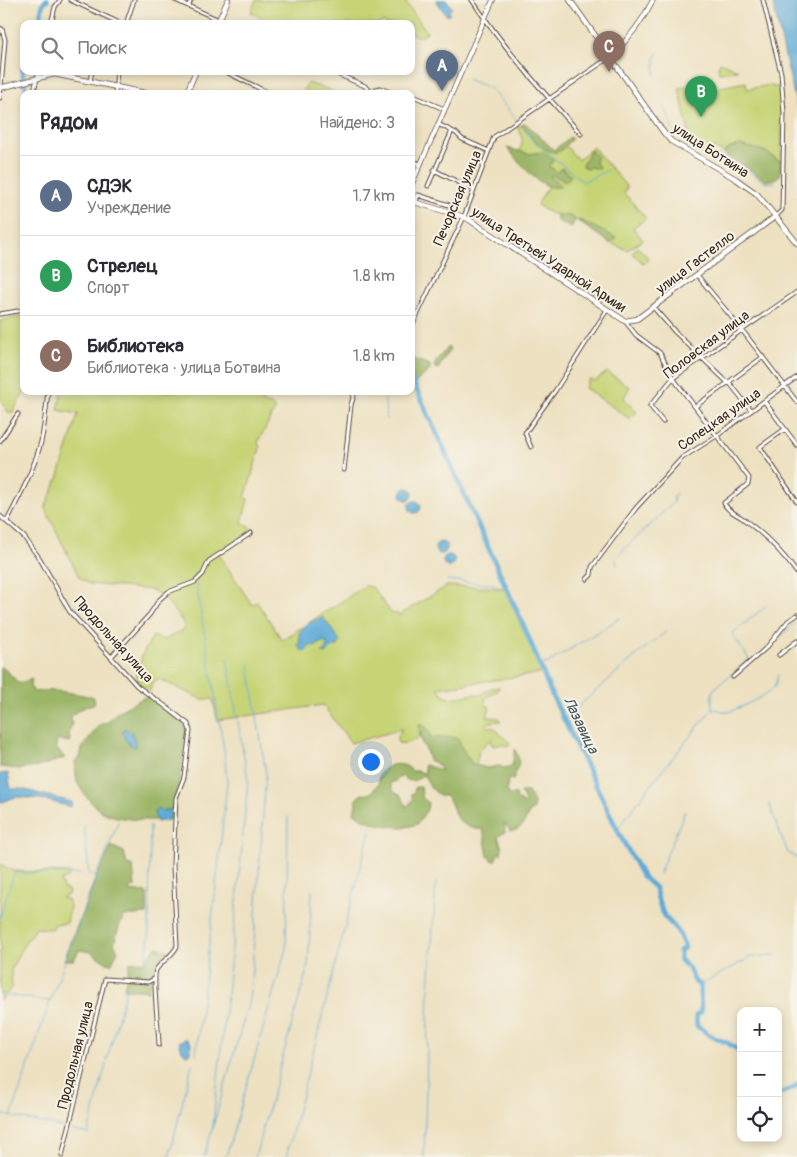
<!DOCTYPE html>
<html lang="ru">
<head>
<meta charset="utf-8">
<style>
	body { margin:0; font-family:Pangolin,sans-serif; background:#f2f2f3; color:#2b2b33 }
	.controls { position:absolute; right:15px; bottom:15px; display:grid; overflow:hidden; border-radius:10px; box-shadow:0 2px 8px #0003 }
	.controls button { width:45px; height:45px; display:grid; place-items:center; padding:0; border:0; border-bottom:1px solid #e1e1e2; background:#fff; color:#2b2b33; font:25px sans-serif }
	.you { position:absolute; left:370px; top:761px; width:18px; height:18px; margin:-12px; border:4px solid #fff; border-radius:50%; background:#1a73e8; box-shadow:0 0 0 8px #1a73e833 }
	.badge { display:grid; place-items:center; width:32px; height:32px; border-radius:50%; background:#1a73e8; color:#fff; font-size:16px; font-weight:700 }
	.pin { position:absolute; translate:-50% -41px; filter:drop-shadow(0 1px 2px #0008) }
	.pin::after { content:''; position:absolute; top:26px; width:18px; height:15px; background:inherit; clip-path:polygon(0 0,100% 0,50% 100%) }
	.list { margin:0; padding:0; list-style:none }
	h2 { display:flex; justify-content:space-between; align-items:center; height:65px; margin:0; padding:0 20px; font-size:21px }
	h2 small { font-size:16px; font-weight:400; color:#7c7c81 }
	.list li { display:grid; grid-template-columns:32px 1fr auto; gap:15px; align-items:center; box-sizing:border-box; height:80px; padding:0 20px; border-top:1px solid #e1e1e2 }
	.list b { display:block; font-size:19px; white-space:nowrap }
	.list p { margin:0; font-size:16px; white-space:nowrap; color:#7c7c81 }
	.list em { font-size:16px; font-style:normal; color:#7c7c81 }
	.icon { flex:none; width:28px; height:28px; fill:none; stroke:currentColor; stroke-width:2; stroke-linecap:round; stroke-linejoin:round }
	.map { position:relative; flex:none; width:797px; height:1157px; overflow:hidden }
	.search { position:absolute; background:#fff; box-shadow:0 2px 8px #0003; left:20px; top:20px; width:395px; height:55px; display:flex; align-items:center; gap:12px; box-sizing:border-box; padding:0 18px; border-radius:10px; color:#7c7c81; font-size:19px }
	.panel { position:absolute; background:#fff; box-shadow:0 2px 8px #0003; left:20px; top:90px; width:395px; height:305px; border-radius:10px }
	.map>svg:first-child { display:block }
</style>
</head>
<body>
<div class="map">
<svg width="797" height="1157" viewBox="0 0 797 1157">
	<rect width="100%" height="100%" fill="#f7f3e8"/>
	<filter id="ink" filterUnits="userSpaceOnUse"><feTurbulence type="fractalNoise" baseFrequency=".02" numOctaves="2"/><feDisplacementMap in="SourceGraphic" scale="10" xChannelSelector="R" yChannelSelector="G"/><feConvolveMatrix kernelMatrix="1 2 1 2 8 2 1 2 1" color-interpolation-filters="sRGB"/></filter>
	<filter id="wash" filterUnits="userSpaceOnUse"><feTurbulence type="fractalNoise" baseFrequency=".0096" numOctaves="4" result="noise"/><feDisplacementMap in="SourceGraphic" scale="20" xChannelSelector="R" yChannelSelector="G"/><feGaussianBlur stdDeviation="1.12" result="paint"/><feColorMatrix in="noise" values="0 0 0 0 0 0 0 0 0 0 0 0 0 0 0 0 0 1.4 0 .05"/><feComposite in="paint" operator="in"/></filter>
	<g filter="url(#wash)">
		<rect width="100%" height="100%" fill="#ede1c1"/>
		<path fill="#c6d476" stroke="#807f4a" d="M256,0H404L427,32L421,37L411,34V24H387L382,22L381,24H271L251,12Z
			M720,62L738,70L719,73L718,67Z
			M746,82L747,89L771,85L772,87H780L782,112L781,162L764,151L730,148L724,153L713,148L708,156L692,147L679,88L709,83L715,88Z
			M307,83L327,89L333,92L332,94H302Z
			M522,125L533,139L549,151L562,150L565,145L578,160L593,147L627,187L624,193L646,218L633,228L643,240L627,250L610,243L570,216L552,214L537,205L548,186V166L543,152L529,154L519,151C524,143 523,135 517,128Z
			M637,247L649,258L644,264L632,253Z
			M18,317H24L25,391L13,412H8L0,399V321Z
			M607,372L630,387L624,397L626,401L637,412L630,419L585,388L589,379L595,381Z
			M62,391H265L262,396V402L271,405L275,410L258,442L260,448L245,498L248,499L242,522L250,527L249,534L218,553L252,605L257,602L282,640L365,586L372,587L392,614L397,613L398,616L447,586L504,588L543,673L438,688L444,695L453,698L474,694L480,695L492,688L499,687L497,691L485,698L486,705L490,707L487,717L499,718L501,721L489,722L486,725L496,729C500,736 507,737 510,744L507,746L502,744L493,746L491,743L492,740L491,739L479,750L476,764H472L463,750L432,738L419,725L420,735C414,743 407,744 398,743L397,738L402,729L351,743L323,705L217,720L213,699H201L159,679L152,683L150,691L140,685L136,678L142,655L153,636L165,640L184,629L183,622L166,600L152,590L89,584L79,577L45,508L59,476L78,414L58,410Z
			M0,864L13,871L69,873V877L60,881L64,889L69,891L68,895L61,898L67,899L70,907L67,923L54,924V929L35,928L20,951L11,970L12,987L0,1001Z"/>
		<path fill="#9cb667" stroke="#6c7042" d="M525,123L554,150L570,137L572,139C568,142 564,148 560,151C547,158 529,134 522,125Z
			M740,145L764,151L781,162L780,175L775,179L766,181L740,163L727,157L724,153L730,148Z
			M507,148L529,154L543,152L554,160L549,166L557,172L562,168L571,176L566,181L551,175L550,177L560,184V187C540,191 519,161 507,148Z
			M591,150L597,157L595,161L599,167L597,169L590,167L587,169L582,165Z
			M557,215L570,216L575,220L571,228L556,220Z
			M580,220L616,238L610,243L578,221Z
			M448,347L450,349L438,369L434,367L436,361Z
			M411,358L430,365V370L416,382L411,380Z
			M1,666L19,683L32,679L30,686L34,692C54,688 74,694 94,697L95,703L78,710L71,717L72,725L69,731L70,742L57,740L56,748L65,758L37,767L21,769L0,767Z
			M147,696L185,725C187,757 175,787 173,819C155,821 116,821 101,811C92,805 83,793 78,784C75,777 76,768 75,761L80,758L82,748L99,725L108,722L117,712Z
			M419,724L427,728L432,738L453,737L458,738L463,750L472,764L487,768L499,766L504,768L512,766L515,749C520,759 520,764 514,774V778L513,780L508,779L507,791L510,797L515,793L517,795L516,798L524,804L525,801L520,792H528L534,803L533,810L530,811C526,820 521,831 511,831L504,823L505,832L498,836L502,848L501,854L498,853L495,861L491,860L488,856L483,829C474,831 459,824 455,814C453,808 451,801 446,796H440L430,787L425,777L422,775C416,782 409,783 402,776L394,782L390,783L393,791L401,796L407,807L413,799L411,794L414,793L415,787H421L422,797L428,803L427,810L417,824C414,825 409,827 405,827C388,827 368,824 354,813L357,798L362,794C372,796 373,790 379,783C375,767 402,757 412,771H419L425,774L424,765L441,770L440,766L429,760L425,747L422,745Z
			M111,846L124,852L127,865L133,866L135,887L130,888L129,891L147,893V914L124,916L123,921L120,924L114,944L118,951L111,964L107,963L91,952L79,950L74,960H64L99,869L103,865Z
			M156,947L171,951L154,969L148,991L124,989L130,962L144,961Z"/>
		<path fill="#5dabd7" stroke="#4c6a7a" d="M436,0H447L452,8L449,11L450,14L447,16Z
			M772,0H797V108Z
			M401 494a6 6 0 1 1 12 0a6 6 0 1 1-12 0Z
			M409 507a6 6 0 1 1 12 0a6 6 0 1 1-12 0Z
			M435 548a6 6 0 1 1 12 0a6 6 0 1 1-12 0Z
			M443 561a6 6 0 1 1 12 0a6 6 0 1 1-12 0Z
			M323,617L340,641L338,646L333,647L326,654L322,653L327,647L326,643L322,642L315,646L311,645L306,651H302L298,645L300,641C294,628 313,621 323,617Z
			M125,728L127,731L132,732L136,747H133L126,741L122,732Z
			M8,773L11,789H22L72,802L71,807L41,799L16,797L0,803V774Z
			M156,809L162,811L171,809L169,820L157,822L154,812Z
			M184,1039H187L191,1043L190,1053L187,1055L182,1051L179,1042Z"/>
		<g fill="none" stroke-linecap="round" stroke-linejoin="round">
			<path stroke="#5dabd7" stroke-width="1" d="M655,75V59L658,53
				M467,79L491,89L516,119
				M665,107L673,130L687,138
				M522,126L532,140L583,182L608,170
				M717,155L739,165L766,183L775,182
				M384,391L386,419
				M617,565L615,558L674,502L673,497L676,493
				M447,580L505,586
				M757,659L794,624
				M541,665L548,663L620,618
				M712,708V693L714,689L749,659L732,634L766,606
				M712,710C719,708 721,712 728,712C732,712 771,693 773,689C776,685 776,680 778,675
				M564,719L640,652L666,632
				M769,804L788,853L797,858
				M84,826L89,875L98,876
				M618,828L657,777L710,712
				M659,874L685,811
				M653,886L654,884
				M0,918L14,873L80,874
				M145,978L149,934L150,826
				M700,985L751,957L776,955
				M0,994L49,1001
				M196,1054L219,860L227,783L224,749L196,584
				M107,1060L127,985
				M0,1114L65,1128
				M11,1117L50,1001L118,822
				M213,1123L236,911L248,780L227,658
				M72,1130L88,1134L106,1064
				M169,1157L192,1064
				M204,1157L248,1005L251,985L266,774L249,665
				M226,1157L286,949L288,817
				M255,1157L308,966L312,891
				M286,1157L371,826
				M424,1157L429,989L436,882"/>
			<path stroke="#5dabd7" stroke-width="5" d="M39,24L43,3L47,0
				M24,68L22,70L27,94
				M24,126V138
				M411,377L523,624L551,693L621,837L642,876L655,888L659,903L664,916L677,930L685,947L680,951V959L689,969L695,982L700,985V989L701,1012L696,1016L697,1026L713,1037L728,1043L741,1052
				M778,1094L794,1088L797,1085"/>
		</g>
	</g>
	<g filter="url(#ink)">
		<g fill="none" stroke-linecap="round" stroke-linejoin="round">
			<g stroke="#564536" stroke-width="5">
				<path id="minor" d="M70,0L122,24
					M175,0L228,24
					M472,0C504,48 542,91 581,134
					M763,0L781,73L784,113L782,210L776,216
					M189,5L191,0
					M51,24L55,7L60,0
					M126,24L134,0
					M0,28L2,29L5,40L0,98
					M224,71L271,94
					M335,73L365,86L369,91L380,88L392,93
					M90,81L92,71
					M33,94L39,71
					M115,94L117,71
					M392,94L403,92L408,94
					M411,95L444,109
					M438,124L456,133L462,139L489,151
					M411,160L420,164
					M434,170L474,190
					M428,186L452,131
					M416,202L418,195L455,207L453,214
					M697,275L742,330L797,402
					M653,307L675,332L726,381L729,382L751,410
					M0,314L24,310
					M625,321L636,335L660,353L673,378L749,478L748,484L724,503C727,511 735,513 742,518C763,533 782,552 797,573
					M411,328L464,217L494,137L610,57
					M764,401L797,445
					M696,406L763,357
					M663,422L650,406L673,378L797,292
					M785,429L760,447L797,502
					M0,441L18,414
					M531,447L525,433L555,391L607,310
					M344,470L351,405L355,391
					M0,516L24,537L40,559L70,612L129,677L137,686L165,706L188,724L190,731L184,777L176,798L173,865L177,946C173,956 161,961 156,970C152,979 159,1031 159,1045
					M7,521C20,496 34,469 41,442C45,425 46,408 48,391
					M587,579L591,575L592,567L636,508L682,458L718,435L797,377
					M779,655L797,641
					M111,657L150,614L159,600L168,592L195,582L203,574L209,561L251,533
					M733,677L767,647L788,621L797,615
					M62,1156L105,979L148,982L154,979"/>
			</g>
			<g stroke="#564536" stroke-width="5.5">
				<path id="tertiary" d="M611,56C629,39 642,22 653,0
					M411,186L493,0"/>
			</g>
			<g stroke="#564536" stroke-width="6">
				<path id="secondary" d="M570,0L664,133L671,141L736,179L757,194L797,243
					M217,24L228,0
					M0,88L54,74L150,94
					M186,94L196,71
					M411,201L464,217L471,221L625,321L637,319L649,310L776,216"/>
			</g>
			<use href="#minor" stroke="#fff" stroke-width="3"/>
			<use href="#tertiary" stroke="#fff" stroke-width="4"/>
			<use href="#secondary" stroke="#fff" stroke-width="4.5"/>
		</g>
	</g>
	<g text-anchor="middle" stroke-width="4" stroke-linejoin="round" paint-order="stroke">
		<g font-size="14" fill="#3b2a1e" stroke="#f7f3e8">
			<text transform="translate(711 150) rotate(33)" y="5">улица Ботвина</text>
			<text transform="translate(457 198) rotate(-67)" y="5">Печорская улица</text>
			<text transform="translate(549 259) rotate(33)" y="5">улица Третьей Ударной Армии</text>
			<text transform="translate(695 262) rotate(-37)" y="5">улица Гастелло</text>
			<text transform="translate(706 344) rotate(-37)" y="5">Половская улица</text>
			<text transform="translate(719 419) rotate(-35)" y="5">Сопецкая улица</text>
			<text transform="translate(114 639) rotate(48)" y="5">Продольная улица</text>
			<text transform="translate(75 1055) rotate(-76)" y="5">Продольная улица</text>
		</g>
		<g font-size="15" font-style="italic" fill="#47575f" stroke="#f7f3e8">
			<text transform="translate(581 725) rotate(64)" y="5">Лазавица</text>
		</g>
	</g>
</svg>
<div class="controls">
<button>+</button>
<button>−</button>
<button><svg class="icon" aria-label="locate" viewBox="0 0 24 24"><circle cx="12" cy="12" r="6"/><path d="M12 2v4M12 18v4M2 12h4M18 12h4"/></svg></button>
</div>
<div class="you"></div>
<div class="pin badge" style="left:442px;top:91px;background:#5c6f8a">A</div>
<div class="pin badge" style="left:701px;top:117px;background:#2e9e5b">B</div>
<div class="pin badge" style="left:609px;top:72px;background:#8d6e63">C</div>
<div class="search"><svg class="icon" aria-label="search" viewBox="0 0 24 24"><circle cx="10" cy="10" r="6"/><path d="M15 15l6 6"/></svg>Поиск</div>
<section class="panel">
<h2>Рядом<small>Найдено: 3</small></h2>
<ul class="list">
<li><span class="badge" style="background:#5c6f8a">A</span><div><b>СДЭК</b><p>Учреждение</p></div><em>1.7 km</em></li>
<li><span class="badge" style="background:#2e9e5b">B</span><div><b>Стрелец</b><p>Спорт</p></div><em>1.8 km</em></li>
<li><span class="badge" style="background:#8d6e63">C</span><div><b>Библиотека</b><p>Библиотека · улица Ботвина</p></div><em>1.8 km</em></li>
</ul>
</section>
</div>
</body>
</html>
